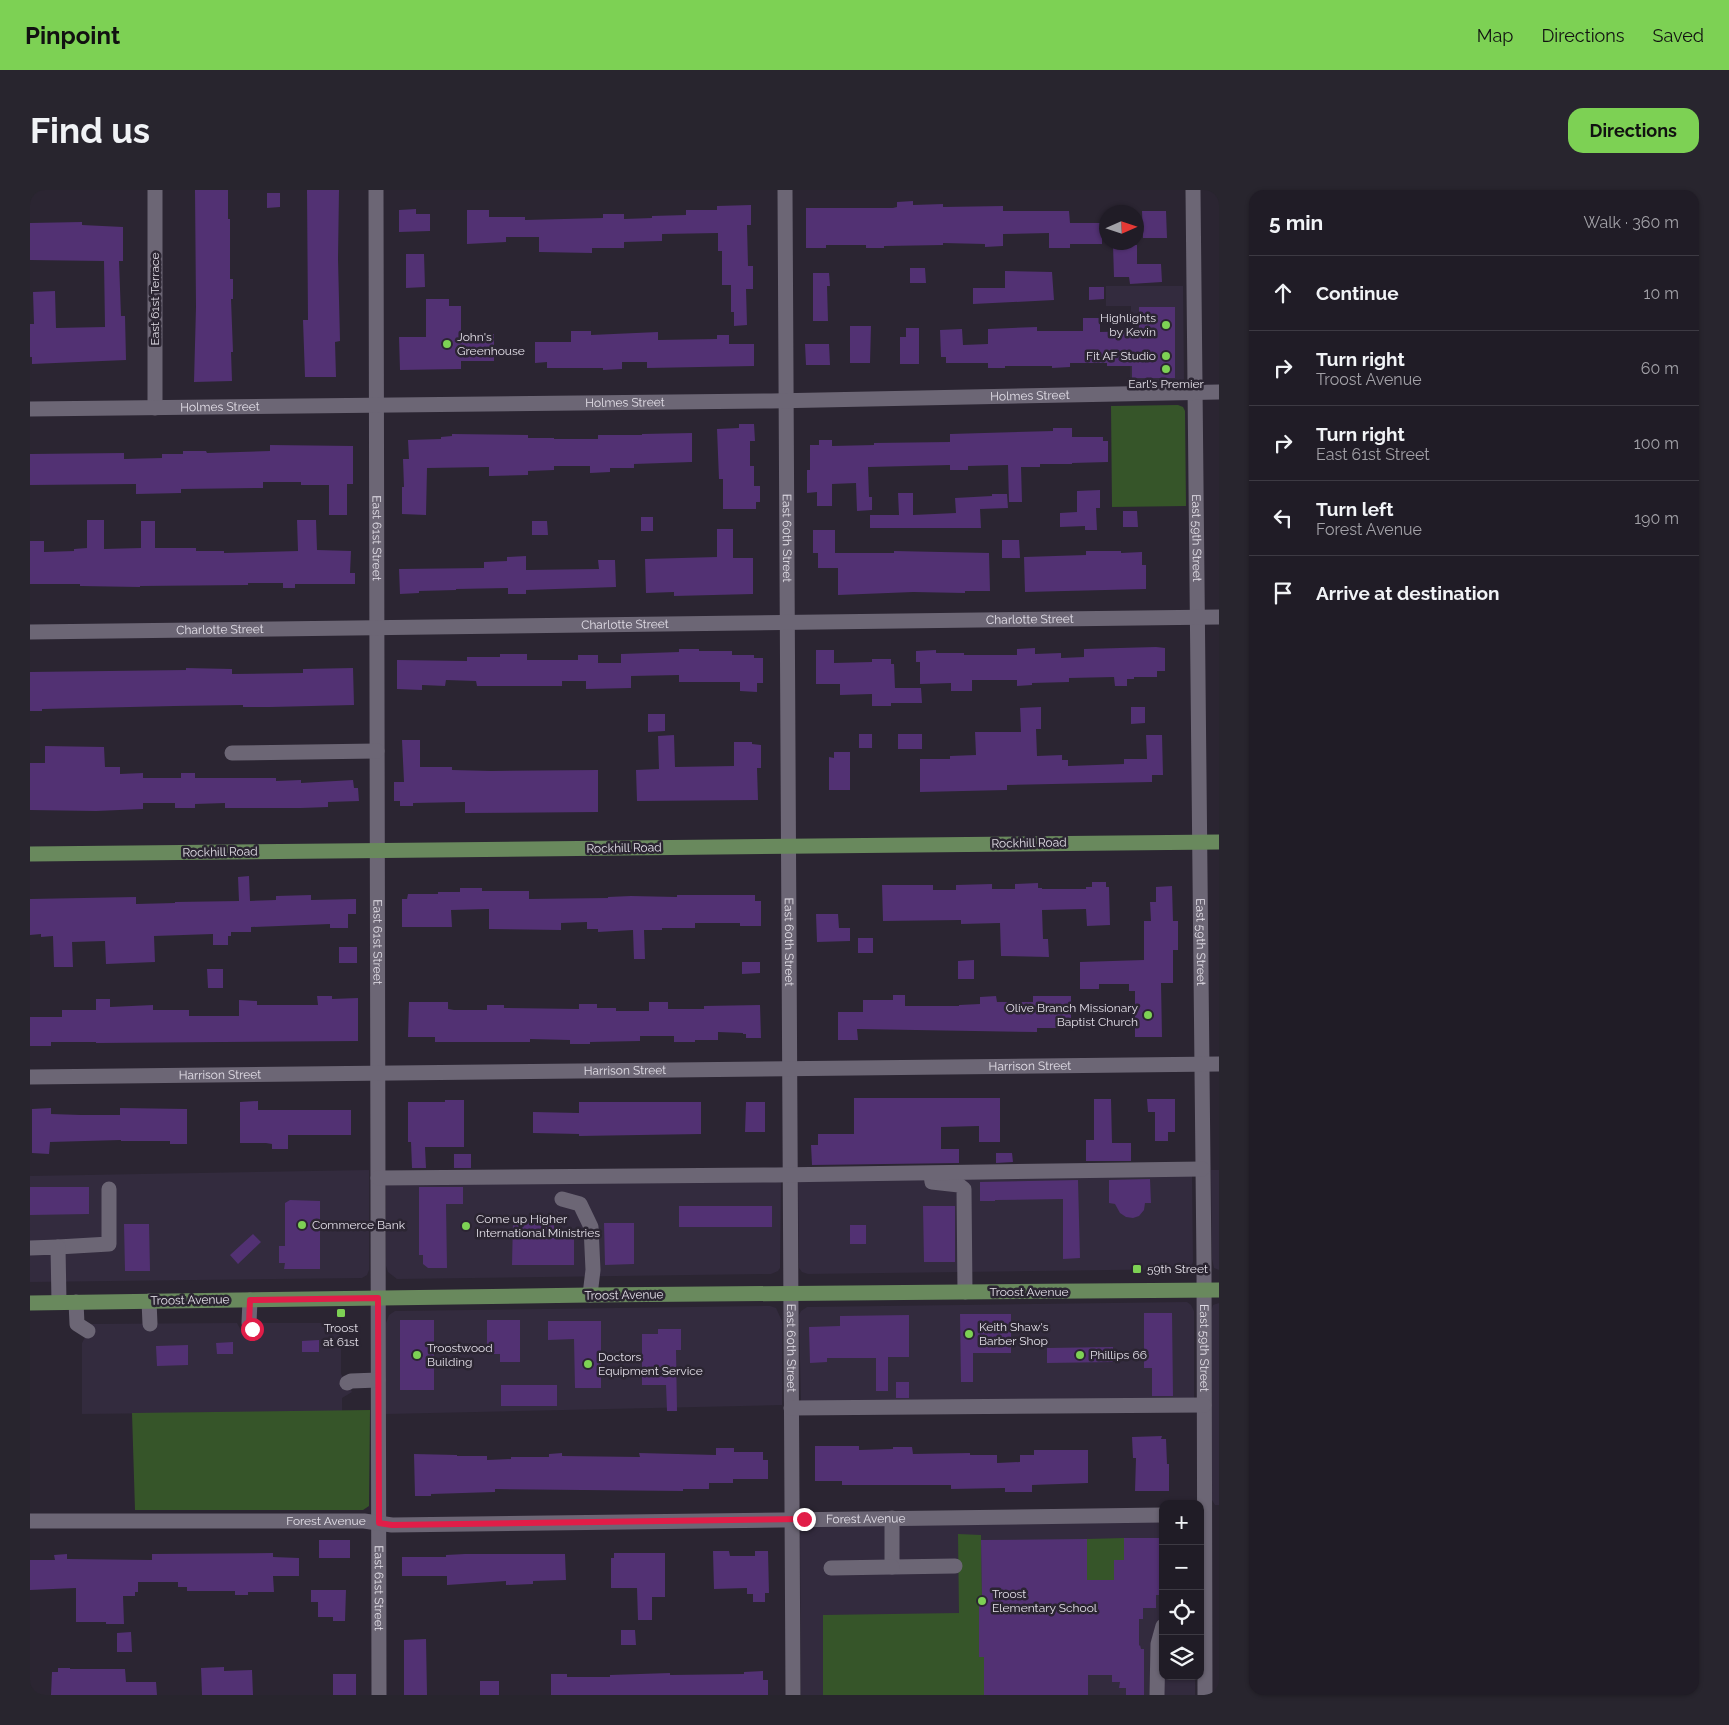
<!DOCTYPE html>
<html lang="en">
<head>
<meta charset="utf-8">
<style>
	body { margin:0; font-family:Raleway,sans-serif; background:#28252e; color:#f1f3f6 }
	.controls { position:absolute; right:15px; bottom:15px; display:grid; overflow:hidden; border-radius:10px; box-shadow:0 1px 4px #0004 }
	.controls button { width:45px; height:45px; display:grid; place-items:center; padding:0; border:0; border-bottom:1px solid #3d3a43; background:#201c26; color:#f1f3f6; font:25px sans-serif }
	.compass { position:absolute; left:1069px; top:15px; width:45px; height:45px; border-radius:50%; background:#201c26; box-shadow:0 1px 4px #0004; rotate:87deg }
	.stop { position:absolute; width:15px; height:15px; margin:-11px; border:4px solid #e11d48; border-radius:50%; background:#fff }
	.stop.end { background:#e11d48; border-color:#fff; box-shadow:0 1px 5px #0008 }
	.list { margin:0; padding:0; list-style:none }
	h2 { display:flex; justify-content:space-between; align-items:center; height:65px; margin:0; padding:0 20px; font-size:21px }
	h2 small { font-size:16px; font-weight:400; color:#a2a1a7 }
	.list li { display:grid; grid-template-columns:32px 1fr auto; gap:15px; align-items:center; box-sizing:border-box; height:75px; padding:0 20px; border-top:1px solid #3d3a43 }
	.list b { display:block; font-size:19px; white-space:nowrap }
	.list p { margin:0; font-size:16px; white-space:nowrap; color:#a2a1a7 }
	.list em { font-size:16px; font-style:normal; color:#a2a1a7 }
	.icon { flex:none; width:28px; height:28px; fill:none; stroke:currentColor; stroke-width:2; stroke-linecap:round; stroke-linejoin:round }
	.map { position:relative; flex:none; width:1189px; height:1505px; overflow:hidden; border-radius:15px }
	header { display:flex; align-items:center; gap:30px; box-sizing:border-box; height:70px; padding:0 25px; background:#7dd154; color:#111 }
	header strong { font-size:24px }
	nav { display:flex; gap:28px; margin-inline-start:auto; font-size:18px }
	.intro { display:flex; align-items:center; justify-content:space-between; box-sizing:border-box; height:120px; padding:0 30px }
	h1 { margin:0; font-size:35px }
	.button { padding:12px 22px; border-radius:15px; background:#7dd154; color:#111; font-size:18px; font-weight:700 }
	main { display:flex; gap:30px; padding:0 30px }
	aside { flex:1; background:#201c26; border-radius:15px; box-shadow:0 1px 4px #0004 }
	.map>svg:first-child { display:block }
</style>
</head>
<body>
<header>
<strong>Pinpoint</strong>
<nav><a>Map</a><a>Directions</a><a>Saved</a></nav>
</header>
<div class="intro"><h1>Find us</h1><a class="button">Directions</a></div>
<main>
<div class="map">
<svg width="1189" height="1505" viewBox="0 0 1189 1505">
	<rect width="100%" height="100%" fill="#2b2532"/>
	<path fill="#332b3e" d="M1076,96H1153L1154,189L1153,193L1149,198L1100,200L1101,116H1076Z
		M339,980V1080L337,1085L332,1088L0,1092V986Z
		M1181,980H1189V1080L1184,1078L1182,1069Z
		M1162,984L1163,1072L1161,1077L1156,1079L778,1084L772,1082L769,1078L768,990Z
		M751,989L750,1078L748,1081L741,1084L367,1089L358,1082L356,1076V992Z
		M1157,1112L1161,1115L1164,1121V1212L771,1214L769,1125L771,1121L777,1117Z
		M1189,1113V1315H1185L1182,1310L1181,1121L1183,1115Z
		M740,1116L746,1118L752,1131V1215L356,1224V1133L359,1125L365,1121Z
		M207,1133L213,1144L233,1133H292L299,1135L306,1139L310,1146L311,1155V1184L322,1202L312,1208V1221L52,1224V1153L62,1134Z
		M1133,1332V1486H1165V1505H771L770,1336Z"/>
	<path fill="#365529" d="M1148,215L1153,217L1155,221L1156,316L1082,317L1081,216Z
		M340,1220L339,1316L333,1320H105L102,1223Z
		M928,1344L951,1345L952,1406H949V1466L954,1467V1505H793V1425L929,1423Z
		M1094,1348V1370H1084V1390L1057,1391V1349Z"/>
	<path fill="#523173" d="M165,0H198V29H200V89H203V109H201L203,162H201L202,191L164,192L166,117Z
		M277,0H309L308,69L310,151L305,152L306,187H275L273,130H278Z
		M237,3H250V17L237,18Z
		M883,11V15L913,14V17L973,16V21H1039L1040,33H1072V54H1040V58H1019V43L973,44V56L955,57V54L913,53V55L854,56V58H836V55H796V58H776V18H863L867,17V12Z
		M721,15V35H717L718,76H723V99H716L717,135L704,136V122H701V95H692V61H688V43L632,44V51L594,52V58H562V63L509,62V47H476V52L437,54V20H459V27H495V30L573,28V24H594V29L622,28V26L656,25V20H687V16Z
		M386,19V24H400V41L369,42V20Z
		M1112,21H1136L1137,48H1113Z
		M52,32V35L93,37V71H89L91,126H95L96,170L2,174V167H0V134H4L3,102L25,101L26,138L75,137L74,71L0,70V33Z
		M1083,55H1107V74H1131L1132,92L1100,94L1099,87H1084Z
		M376,64H394L395,97L376,98Z
		M880,78H895L896,93H880Z
		M975,81L1022,82L1024,110L943,114V98H975Z
		M783,83H799L800,96H797L798,131H783Z
		M1059,97H1074V109L1059,110Z
		M396,109H419V116H431V145L464,144V171H431V179L370,180L369,147H396Z
		M1109,117H1145V188H1102V176H1077V173H1040V177L1022,178V176H975V178H958V173H916V167H911L910,140L932,139L933,155L958,154V139L1007,137V141H1053V128H1070V142L1109,141Z
		M820,136H841L840,173H820Z
		M876,138H889V174H870V147H876Z
		M541,141H561V145L628,142V150L687,149V145H699V154H724V176L617,178V172H592V179L573,180V178H517V172L505,173V152H541Z
		M775,154H799L800,175H776Z
		M709,234H724L725,251H720V276H724V296H730V312H726V319H693V289H689L687,239L709,238Z
		M1023,238H1042V247H1073V251H1078V272L1042,273V274H1010V277H991L992,312H979L978,275L938,276V280H920V275L838,277L839,307H842V320L827,321L826,293L802,294V316H787V302L777,303V280H780V255H789V250H802V256L844,255V253L920,252V244L1023,241Z
		M662,243V272L604,274V278H580V282L560,283V276H524V280L498,281V285L459,286V277L397,278L396,325L372,324V297H374L373,269H379L378,250L411,249V247L422,246V244L498,245V248H524V249H568V245H612V244Z
		M240,255L323,256V294H317V325H299V295H271V292H233V298L151,299V303L106,304V294L0,295V264L94,263V269L132,268V264H153V261H176L177,263L240,261Z
		M1070,300V318H1066L1067,340H1055V336L1030,337V323L1047,322V301Z
		M868,303H883V325L926,323L925,308L962,306V304H977L978,318L950,319L951,338H840V325H869Z
		M1093,321H1107L1108,337H1093Z
		M611,327H623V341H611Z
		M57,330H74V359L111,358V331H125V358H166V361H194V363L268,361L267,330H286L287,360L321,361L320,383H325V394H265V398H253V393H218V395L110,396V397L50,396V394H0V351H14V362L44,361V359L57,358Z
		M502,331H517L518,345H502Z
		M687,339H703V368H723V404L644,406V402L616,403L615,369L687,367Z
		M783,340H805V363H864V361L959,363L960,401H935V403L883,402L808,405V378H788V363H783Z
		M972,350H989L990,368H972Z
		M1056,361H1091V363L1112,362V375H1116V399L995,402L994,367L1056,365Z
		M496,366V380L569,379L568,370H585L586,397L496,400V404H478V398L426,399V400L389,401V403L370,404L369,379L454,378V372L477,371V367Z
		M1126,457L1135,458V481H1127V487H1104V489H1097V496H1085L1084,487L1039,488V492L1002,493V495L987,496V490H942V501H921V493L890,494V472H886V461L906,460V463H934V465H987V459L1005,458V464L1031,463V468L1054,467V459Z
		M649,459H669V461H702V465H724V468H733V493H727V502L710,501V492H649V485L601,486V498L556,499V491H532V496H447L446,491L416,490L415,496L392,495V500L367,499V470L437,471V467H470V464H497V470H548V465H568V473H591V464L649,462Z
		M786,460H804V473L842,472V469H861V474H864L865,498H891L892,513H861V516H842V504L810,505V494H786Z
		M156,478L202,479V484L273,483V479L323,478L324,515L240,517H213V515L145,516L12,519V521H0V482L156,480Z
		M1011,517V539H1006L1007,566L1032,565V570H1038V576L1094,574V569H1117L1116,545H1132L1133,585H1122V592L977,595V600L890,602V569H920V566L946,565L945,542H991L990,518Z
		M1101,517H1115V533L1101,534Z
		M618,524H635V541L618,542Z
		M829,544H842V558H829Z
		M868,544H892V559H868Z
		M644,545L645,577L704,576V552H722V554L731,555V578H727L728,610L607,611L606,580L629,579L628,546Z
		M372,550H390V577H422V580L461,581L568,580V622L435,623V612L383,613V616H370V611H364V592H374Z
		M15,556L74,557L75,577H90V584L113,583V588H151V583H165V588H246V591L271,590V593L323,590L324,598H328L329,611L298,612V617L271,618H195V613L165,614V618H145V613H113V619L66,621L0,620V573H15Z
		M804,562H820V600H799V567L804,568Z
		M219,686L220,711L246,710V706L281,705V710L326,709V724H318V738H300V734L221,737V742H201V746H198V755H183V744L124,746L125,772L76,774L75,751L42,752L43,777H24L23,746L11,747V744L0,745V709L106,707V714L145,713V712L209,711L208,687Z
		M1062,692H1076V697H1079L1080,735L1057,736L1056,719L1012,720L1013,749H1018L1019,767L971,766L970,733L931,734V730L853,731L852,695H903V700H926V695L962,694V699H985V694L1008,693V698H1012V699H1056V697H1062Z
		M1142,696L1143,731H1148V760H1143V793H1131L1132,847H1105V801H1099V794H1069V799H1050V772L1114,770V731H1121L1120,712H1126V697Z
		M430,698H452V701H499V709L578,708V707L601,706L647,707V705H725V711H731V736H710V733H665V738H632V740H614L615,769H604L603,740L568,742V739H557V732L531,733V740L459,739V719L421,720L422,737H372V709H377L378,704H408V702H430Z
		M786,724H808L809,738H820V751L787,752Z
		M828,748H843V763H828Z
		M309,757H327V773H309Z
		M944,770V789H928V771Z
		M712,772H730V783L712,784Z
		M177,779H193V798H178Z
		M863,805H875V816H929V815L950,814V807L966,806L967,812H1003V806H1041V838H1007V842L827,839L828,850H808V822H833V810H863Z
		M287,806H302V809L328,808V851L66,853V852H21V856H0V827H32V820H66V809H80V817L123,815V820H159V826H209V810L227,811V815H288Z
		M379,812H418V819L424,820H457V815H474V818L549,819V814H567V818H586V821H619V812H638V819H674V816L730,815L731,848H716V844H713V843L688,842V850H665V852H644V846H610V851L560,852V854H540V850L500,849V852H405V847H378Z
		M824,908H970V952H949V936L911,937V959H929V973L782,975L781,955H788V944H824Z
		M1064,909H1081L1082,953H1101V971H1056V950H1064Z
		M1117,909H1145V942H1138V951H1125V922H1118Z
		M415,910H434V957H395L396,978H382L381,952H378V912H415Z
		M228,911V920H321V945H258V959H242V954L236,953H210V912Z
		M549,912H671V944L549,946V944L503,943V922L549,923Z
		M716,912H735V942H715Z
		M21,918V924L51,925H90V918L157,919V954H140V951H91V950L20,952L19,964L2,963V919Z
		M966,963H982L983,972L966,973Z
		M424,964H441V978H424Z
		M1120,989L1121,1013H1115L1114,1020L1109,1026L1103,1028L1096,1027L1090,1023L1085,1014L1079,1013V990Z
		M1048,990L1050,1068L1033,1069V1009L965,1010V1011H950V992Z
		M0,997H59V1024L0,1025Z
		M389,997H433V1014H416L417,1078H398L393,1074V1065H389Z
		M260,1010L290,1011V1079H254L255,1073H249V1056H255V1013Z
		M649,1016H742V1037H649Z
		M893,1016H925V1072H894Z
		M483,1031H524V1041H544V1075H482Z
		M574,1033H604V1074L575,1075Z
		M94,1034H119L120,1081H95Z
		M820,1035H836V1054H820Z
		M223,1044L231,1052L208,1074L200,1065Z
		M1114,1123H1142L1143,1206H1122V1178H1114Z
		M930,1124H981V1163H943V1192H931Z
		M879,1125V1167H858V1201H846V1168H797V1172L780,1173L779,1137L810,1136V1126Z
		M370,1130H404V1200H370Z
		M457,1130H490V1172H470V1164H457Z
		M518,1131H571V1198H545L544,1149L518,1150Z
		M628,1139H651V1160H646L647,1221H637L636,1195H612V1144H628Z
		M289,1150V1162H272V1151Z
		M203,1152V1164H187L186,1153Z
		M158,1155V1175L127,1176L126,1156Z
		M1083,1157V1172L1017,1173V1158Z
		M866,1192H879V1208H866Z
		M471,1195H527V1216H471Z
		M1132,1246L1131,1249H1136L1137,1274H1139V1301H1105L1106,1268H1103L1102,1247Z
		M785,1256H829V1260L863,1259V1257H882L883,1264L940,1263V1265H967V1273L990,1272V1265H1004V1260H1058V1293L1002,1295V1302H975V1298L921,1299V1295H812V1291H785Z
		M686,1258H704V1262H733V1270H738V1289H703V1293H679V1299H653V1301L465,1299V1302L401,1304V1306H385L384,1264L427,1265V1266H457V1270L481,1269V1267H519V1264L532,1263V1266L610,1267L609,1263L686,1265Z
		M1094,1348H1130L1131,1364H1133V1405H1126V1418H1113V1429H1109V1456L1110,1455L1111,1459H1114V1505H1096V1498H1089L1090,1492H1082V1485H1058V1505H954V1467H949V1406H952L951,1350L1057,1349V1390H1084V1370H1094Z
		M289,1350H320V1368H289Z
		M683,1361H699L700,1366H725V1361H738L739,1403H735V1412H723V1404H717V1398L684,1399Z
		M243,1363V1367L269,1368V1386H243L244,1402H218V1405H205V1401H157V1397H148V1392H108V1402H105V1406H93L94,1434H76V1432H46V1398L0,1400V1370H25L24,1365L37,1364V1369L122,1370V1364Z
		M584,1363H635V1407H622V1430H608L607,1398H581V1368H584Z
		M435,1364H535L536,1390L503,1391V1394L476,1395V1391L417,1395V1386H372V1367H416V1365Z
		M281,1400H316L315,1431H303V1427H288V1412H281Z
		M591,1440H605L606,1455H591Z
		M101,1442L102,1462H87V1443Z
		M396,1449L397,1505H374V1450Z
		M194,1477V1481L222,1480L223,1505H172L171,1478Z
		M28,1478H40V1479H95L96,1492H126L127,1505H21L22,1482H28Z
		M733,1481V1490H738V1505H521V1484H537V1487H580V1485L640,1483V1485L714,1484V1482Z
		M303,1484H326V1505H303Z
		M450,1491H469V1505H450Z"/>
	<g fill="none" stroke-linecap="round" stroke-linejoin="round">
		<g stroke="#6c6675" stroke-width="15">
			<path d="M125,0V218"/>
			<path id="s1" d="M346,0L349,1505"/>
			<path id="s2" d="M755,0L763,1505"/>
			<path id="s3" d="M1163,0L1174,1075L1175,1505"/>
			<path id="s4" d="M0,219L741,211L1189,202"/>
			<path id="s5" d="M0,442L1189,427"/>
			<path d="M202,563L347,561"/>
			<path id="s6" d="M0,887L1189,874"/>
			<path d="M901,985L902,992L929,995L934,999L935,1102"/>
			<path d="M348,988L745,985L1172,979"/>
			<path d="M532,1009L550,1014L561,1037L563,1080L560,1105"/>
			<path d="M28,1057L79,1054V999"/>
			<path d="M0,1058L28,1057L29,1112"/>
			<path d="M220,1110L219,1133L222,1139"/>
			<path d="M119,1111L120,1134"/>
			<path d="M46,1112L47,1134L58,1141"/>
			<path d="M317,1193L321,1191L348,1190"/>
			<path d="M761,1218L1174,1215"/>
			<path d="M862,1328V1377L925,1376"/>
			<path id="s7" d="M0,1331H334L362,1335L1133,1325"/>
			<path d="M801,1378L862,1377"/>
			<path d="M1127,1505L1128,1454L1133,1436"/>
		</g>
		<path stroke="#69895d" stroke-width="15" d="M0,664L1189,652
			M0,1113L560,1105L1189,1100"/>
	</g>
	<g fill="none" stroke-linecap="round" stroke-linejoin="round">
		<path stroke="#e11d48" stroke-width="6" d="M222,1139L219,1133L220,1110L348,1108L349,1333L362,1335L774,1329"/>
	</g>
	<g fill="#7dd154" stroke="#2b2532" stroke-width="2">
		<circle cx="1136" cy="135" r="5"/>
		<circle cx="417" cy="154" r="5"/>
		<circle cx="1136" cy="166" r="5"/>
		<circle cx="1136" cy="179" r="5"/>
		<circle cx="1118" cy="825" r="5"/>
		<circle cx="272" cy="1035" r="5"/>
		<circle cx="436" cy="1036" r="5"/>
		<rect x="1102" y="1074" width="10" height="10" rx="2.5"/>
		<rect x="306" y="1118" width="10" height="10" rx="2.5"/>
		<circle cx="939" cy="1144" r="5"/>
		<circle cx="387" cy="1165" r="5"/>
		<circle cx="1050" cy="1165" r="5"/>
		<circle cx="558" cy="1174" r="5"/>
		<circle cx="952" cy="1411" r="5"/>
	</g>
	<g text-anchor="middle" stroke-width="5" stroke-linejoin="round" paint-order="stroke">
		<g font-size="12" fill="#e2dee7" stroke="#2b2532">
			<text transform="translate(125 109) rotate(-90)" y="4">East 61st Terrace</text>
			<text dy="4" stroke="none"><textPath href="#s4" startOffset="1000">Holmes Street</textPath></text>
			<text dy="4" stroke="none"><textPath href="#s4" startOffset="595">Holmes Street</textPath></text>
			<text dy="4" stroke="none"><textPath href="#s4" startOffset="190">Holmes Street</textPath></text>
			<text dy="4" stroke="none"><textPath href="#s1" startOffset="348">East 61st Street</textPath></text>
			<text dy="4" stroke="none"><textPath href="#s2" startOffset="348">East 60th Street</textPath></text>
			<text dy="4" stroke="none"><textPath href="#s3" startOffset="348">East 59th Street</textPath></text>
			<text dy="4" stroke="none"><textPath href="#s5" startOffset="1000">Charlotte Street</textPath></text>
			<text dy="4" stroke="none"><textPath href="#s5" startOffset="595">Charlotte Street</textPath></text>
			<text dy="4" stroke="none"><textPath href="#s5" startOffset="190">Charlotte Street</textPath></text>
			<text transform="translate(999 653) rotate(-1)" y="4">Rockhill Road</text>
			<text transform="translate(594 658) rotate(-1)" y="4">Rockhill Road</text>
			<text transform="translate(190 662) rotate(-1)" y="4">Rockhill Road</text>
			<text dy="4" stroke="none"><textPath href="#s2" startOffset="752">East 60th Street</textPath></text>
			<text dy="4" stroke="none"><textPath href="#s3" startOffset="752">East 59th Street</textPath></text>
			<text dy="4" stroke="none"><textPath href="#s1" startOffset="752">East 61st Street</textPath></text>
			<text dy="4" stroke="none"><textPath href="#s6" startOffset="1000">Harrison Street</textPath></text>
			<text dy="4" stroke="none"><textPath href="#s6" startOffset="595">Harrison Street</textPath></text>
			<text dy="4" stroke="none"><textPath href="#s6" startOffset="190">Harrison Street</textPath></text>
			<text x="999" y="1106">Troost Avenue</text>
			<text transform="translate(594 1105) rotate(-1)" y="4">Troost Avenue</text>
			<text transform="translate(160 1110) rotate(-1)" y="4">Troost Avenue</text>
			<text dy="4" stroke="none"><textPath href="#s2" startOffset="1158">East 60th Street</textPath></text>
			<text dy="4" stroke="none"><textPath href="#s3" startOffset="1158">East 59th Street</textPath></text>
			<text dy="4" stroke="none"><textPath href="#s7" startOffset="836">Forest Avenue</textPath></text>
			<text dy="4" stroke="none"><textPath href="#s7" startOffset="296">Forest Avenue</textPath></text>
			<text dy="4" stroke="none"><textPath href="#s1" startOffset="1398">East 61st Street</textPath></text>
		</g>
		<g font-size="12" fill="#e2dee7" stroke="#2b2532" text-anchor="start">
			<text x="1126" y="132" text-anchor="end">Highlights<tspan x="1126" dy="14">by Kevin</tspan></text>
			<text x="427" y="151">John's<tspan x="427" dy="14">Greenhouse</tspan></text>
			<text x="1126" y="170" text-anchor="end">Fit AF Studio</text>
			<text x="1136" y="198" text-anchor="middle">Earl's Premier</text>
			<text x="1108" y="822" text-anchor="end">Olive Branch Missionary<tspan x="1108" dy="14">Baptist Church</tspan></text>
			<text x="446" y="1033">Come up Higher<tspan x="446" dy="14">International Ministries</tspan></text>
			<text x="282" y="1039">Commerce Bank</text>
			<text x="1117" y="1083">59th Street</text>
			<text x="949" y="1141">Keith Shaw's<tspan x="949" dy="14">Barber Shop</tspan></text>
			<text x="311" y="1142" text-anchor="middle">Troost<tspan x="311" dy="14">at 61st</tspan></text>
			<text x="397" y="1162">Troostwood<tspan x="397" dy="14">Building</tspan></text>
			<text x="1060" y="1169">Phillips 66</text>
			<text x="568" y="1171">Doctors<tspan x="568" dy="14">Equipment Service</tspan></text>
			<text x="962" y="1408">Troost<tspan x="962" dy="14">Elementary School</tspan></text>
		</g>
	</g>
</svg>
<div class="controls">
<button>+</button>
<button>−</button>
<button><svg class="icon" aria-label="locate" viewBox="0 0 24 24"><circle cx="12" cy="12" r="6"/><path d="M12 2v4M12 18v4M2 12h4M18 12h4"/></svg></button>
<button><svg class="icon" aria-label="layers" viewBox="0 0 24 24"><path d="M12 4l9 5-9 5-9-5zM3 14l9 5 9-5"/></svg></button>
</div>
<svg class="compass" viewBox="-18 -18 36 36"><path d="M0-13l5 13h-10z" fill="#e53935"/><path d="M0 13l5-13h-10z" fill="#a2a1a7"/></svg>
<div class="stop" style="left:222px;top:1139px"></div>
<div class="stop end" style="left:774px;top:1329px"></div>
</div>
<aside>
<h2>5 min<small>Walk · 360 m</small></h2>
<ul class="list">
<li><svg class="icon" aria-label="ahead" viewBox="0 0 24 24"><path d="M12 20V5M6 11l6-6 6 6"/></svg><div><b>Continue</b></div><em>10 m</em></li>
<li><svg class="icon" aria-label="right" viewBox="0 0 24 24"><path d="M7 20v-9h11M14 6l5 5-5 5"/></svg><div><b>Turn right</b><p>Troost Avenue</p></div><em>60 m</em></li>
<li><svg class="icon" aria-label="right" viewBox="0 0 24 24"><path d="M7 20v-9h11M14 6l5 5-5 5"/></svg><div><b>Turn right</b><p>East 61st Street</p></div><em>100 m</em></li>
<li><svg class="icon" aria-label="left" viewBox="0 0 24 24"><path d="M17 20v-9H6M10 6l-5 5 5 5"/></svg><div><b>Turn left</b><p>Forest Avenue</p></div><em>190 m</em></li>
<li><svg class="icon" aria-label="arrive" viewBox="0 0 24 24"><path d="M6 21V4h12l-3 4 3 4H6"/></svg><div><b>Arrive at destination</b></div></li>
</ul>
</aside>
</main>
</body>
</html>
